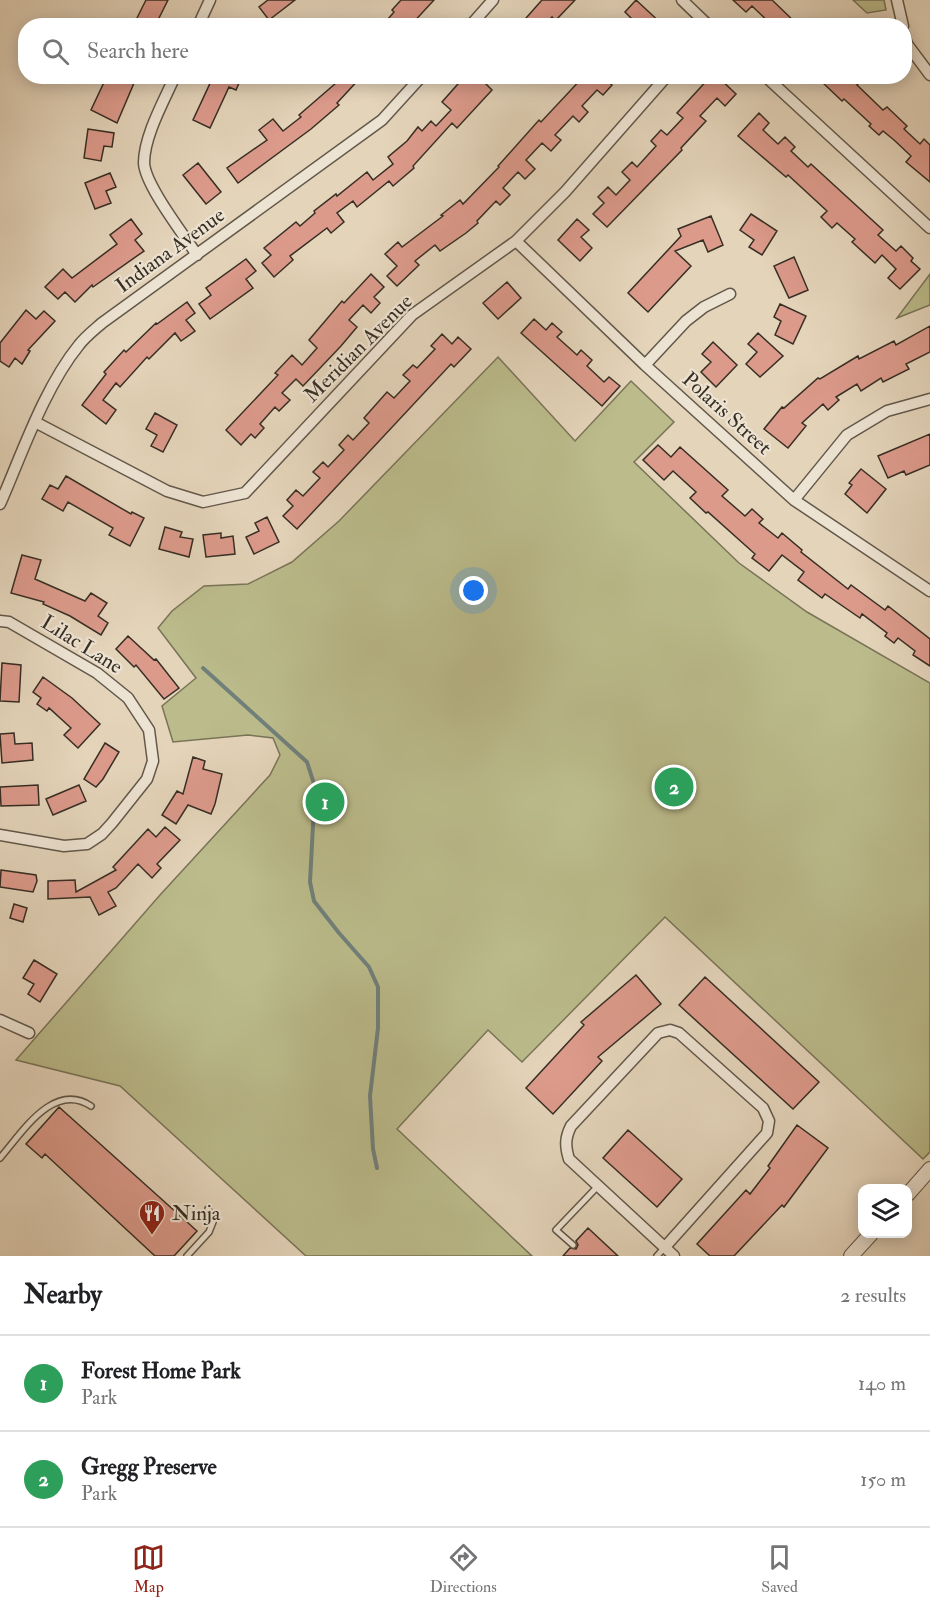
<!DOCTYPE html>
<html lang="en">
<head>
<meta charset="utf-8">
<style>
	body { margin:0; font-family:"IM FELL Double Pica",serif; background:#f2f2f2; color:#202124 }
	.controls { position:absolute; right:18px; bottom:18px; display:grid; overflow:hidden; border-radius:12px; box-shadow:0 3px 15px #0003 }
	.controls button { width:54px; height:54px; display:grid; place-items:center; padding:0; border:0; border-bottom:2px solid #e0e0e0; background:#fff; color:#202124; font:30px sans-serif }
	.you { position:absolute; left:474px; top:591px; width:21px; height:21px; margin:-15px; border:4px solid #fff; border-radius:50%; background:#1a73e8; box-shadow:0 0 0 9px #1a73e833 }
	.badge { display:grid; place-items:center; width:39px; height:39px; border-radius:50%; background:#8f2418; color:#fff; font-size:20px; font-weight:700 }
	.pin { position:absolute; translate:-50% -50%; border:3px solid #fff; box-shadow:0 2px 6px #0006 }
	.list { margin:0; padding:0; list-style:none }
	h2 { display:flex; justify-content:space-between; align-items:center; height:78px; margin:0; padding:0 24px; font-size:26px }
	h2 small { font-size:20px; font-weight:400; color:#757577 }
	.list li { display:grid; grid-template-columns:39px 1fr auto; gap:18px; align-items:center; box-sizing:border-box; height:96px; padding:0 24px; border-top:2px solid #e0e0e0 }
	.list b { display:block; font-size:22px; white-space:nowrap }
	.list p { margin:0; font-size:20px; white-space:nowrap; color:#757577 }
	.list em { font-size:20px; font-style:normal; color:#757577 }
	.icon { flex:none; width:33px; height:33px; fill:none; stroke:currentColor; stroke-width:2; stroke-linecap:round; stroke-linejoin:round }
	.map { position:relative; flex:none; width:930px; height:1256px; overflow:hidden }
	.search { position:absolute; background:#fff; box-shadow:0 3px 15px #0003; left:18px; right:18px; top:18px; height:66px; display:flex; align-items:center; gap:15px; box-sizing:border-box; padding:0 21px; border-radius:24px; color:#757577; font-size:22px }
	.sheet { height:270px; background:#fff }
	nav { display:flex; justify-content:space-around; align-items:center; box-sizing:border-box; height:84px; border-top:2px solid #e0e0e0; background:#fff; font-size:16px; color:#757577 }
	nav a { display:grid; justify-items:center; gap:3px }
	nav .on { color:#8f2418 }
	.map>svg:first-child { display:block }
</style>
</head>
<body>
<div class="map">
<svg width="930" height="1256" viewBox="0 0 930 1256">
	<rect width="100%" height="100%" fill="#e4d4ba"/>
	<filter id="stains"><feTurbulence type="fractalNoise" baseFrequency=".00333" numOctaves="4"/><feColorMatrix values="0 0 0 0 .2 0 0 0 0 .09 0 0 0 0 .02 0 0 0 .5 -.17"/></filter>
	<radialGradient id="worn" r=".72"><stop offset=".6" stop-color="#630" stop-opacity="0"/><stop offset="1" stop-color="#630" stop-opacity=".3"/></radialGradient>
	<path fill="#bbbb8b" stroke="#797458" stroke-width="1.5" d="M853,0H884L886,10L867,13Z
		M930,274V305L897,318Z
		M498,357L575,441L631,381L674,422L634,462L739,563L807,612L930,683V1152L923,1159L665,917L522,1062L488,1030L397,1129L532,1256H306L120,1086L16,1060L160,895L270,775L280,755L273,738L248,735L173,742L162,706L196,678L158,628L172,611L204,586L248,584L292,562L339,521Z"/>
	<g fill="none" stroke-linecap="round" stroke-linejoin="round">
		<path stroke="#70807b" stroke-width="4" d="M203,668L307,762L315,787L310,882L314,901L339,933L369,967L378,987V1028L370,1096L373,1149L377,1168"/>
	</g>
	<path fill="#dc9a8b" stroke="#372e24" stroke-width="1.5" d="M146,0H168L155,26H133Z
		M268,0H295L269,20L259,7Z
		M401,0H434L410,26H382L394,12L392,10Z
		M542,0H575L555,21L552,17L544,26H519Z
		M636,0L664,26H639L625,12Z
		M733,0H772L799,26H773L752,6L746,12Z
		M107,76H137L117,123L91,110Z
		M206,76H242L236,90L229,87L210,128L193,120L212,79Z
		M329,76H362L337,103L339,105L311,129L238,183L227,168L267,140L259,130L273,119L283,131L301,117L299,115L336,83Z
		M465,76H487L483,81L492,90L457,128L452,123L413,166L414,168L393,186L389,181L357,207L353,201L337,213L344,222L331,233L327,228L290,256L293,260L274,277L262,263L271,255L264,248L296,222L300,226L315,213L314,211L336,194L337,196L367,172L373,180L393,164L388,157L407,141L418,127L422,131L431,121L436,126L451,110L442,102Z
		M584,76H603L612,85L603,95L597,90L582,106L588,112L579,122L573,116L555,135L561,140L551,151L542,143L526,160L535,169L525,179L518,172L503,188L510,195L500,205L496,201L477,221L478,223L466,233L440,251L435,245L415,261L419,265L397,286L387,276L397,266L385,254L398,242L402,247L443,216L441,215L460,200L463,204L499,167L498,166L539,120L541,122Z
		M711,76H717L736,94L725,106L717,98L700,116L706,121L681,148L682,150L607,227L593,214L604,203L598,197L608,187L616,195L630,180L622,172L632,162L637,167L656,146L651,141L661,130L667,135L683,118L677,113Z
		M827,76H865L857,85L883,110L887,107L907,126L904,129L920,144L924,139L930,145V182L906,162L911,156L894,140L883,131L879,135L869,126L871,124L844,99L842,101L822,82Z
		M759,113L769,123L763,130L778,144L785,137L795,147L791,151L808,167L811,164L883,230L878,235L896,251L901,246L913,258L911,261L920,269L900,289L888,278L896,269L882,255L875,263L852,242L855,239L837,223L832,228L821,217L827,211L788,175L786,177L738,136Z
		M88,129L114,133L112,147L104,146L101,161L84,158Z
		M198,163L221,192L206,204L183,175Z
		M110,173L116,187L106,191L111,203L95,209L85,183Z
		M751,214L777,231L762,255L749,247L754,240L740,230Z
		M711,216L723,245L708,252L703,240L675,251L691,266L648,312L628,293L681,236L678,229Z
		M131,219L142,234L135,240L144,251L93,287L92,285L75,302L65,292L58,299L45,287L63,269L72,278L117,244L110,235Z
		M577,219L589,230L581,237L592,248L580,261L558,240Z
		M794,257L808,290L789,298L774,266Z
		M246,259L256,271L246,279L253,288L210,319L199,304L211,295L206,288Z
		M371,274L384,287L374,297L380,303L371,313L363,305L349,320L357,327L341,346L303,386L296,379L282,393L290,400L279,411L275,407L260,424L264,428L255,438L251,434L241,445L226,430L278,375L275,373L292,355L302,365L317,348L309,340L342,301L344,303Z
		M507,282L521,298L498,319L483,303Z
		M187,302L195,313L186,320L195,331L181,341L175,333L149,359L147,357L120,387L116,383L103,400L116,410L106,424L82,405L106,374L104,372L124,350L126,352L156,323L157,324Z
		M780,304L806,316L793,344L775,335L781,321L774,317Z
		M26,310L36,319L44,311L55,321L28,350L30,351L22,364L15,358L9,367L0,361V343Z
		M534,319L546,330L552,323L562,332L557,337L577,355L581,350L592,360L587,366L604,382L609,377L620,386L602,406L521,333Z
		M930,326V352L906,364L909,369L883,382L881,378L861,391L857,384L836,397L839,400L828,410L823,404L802,423L806,426L788,448L764,429L782,407L784,408L818,378L820,379L858,356L859,359L894,341L896,345Z
		M758,333L783,356L760,377L746,364L757,352L748,344Z
		M442,334L452,344L458,337L471,349L454,367L451,364L297,529L283,516L293,506L287,500L296,490L303,496L320,478L313,472L323,462L328,467L344,450L339,445L348,435L353,440L369,423L364,418L387,392L394,398L410,381L403,375L413,365L417,368L435,349L431,346Z
		M713,342L737,365L716,387L701,372L711,362L702,354Z
		M155,413L177,425L163,452L151,446L157,435L146,429Z
		M930,434V465L906,475L904,471L888,478L878,456Z
		M658,445L671,457L680,447L728,490L722,496L745,516L752,509L763,519L759,523L778,538L782,533L802,550L801,552L848,589L851,585L885,610L888,606L930,639V666L913,655L915,651L898,638L894,643L885,636L887,633L862,614L860,618L825,594L822,598L798,580L804,572L782,555L769,571L752,558L755,554L708,512L706,513L690,498L696,492L673,471L664,480L643,460Z
		M861,469L886,489L867,513L845,494L852,485L849,483Z
		M66,476L131,514L132,512L144,518L130,546L109,535L113,528L68,502L63,511L42,499L50,485L58,489Z
		M267,517L279,542L254,554L246,537L259,531L255,523Z
		M165,527L182,532L180,537L193,539L189,557L159,549Z
		M221,533V538L233,536L235,554L206,557L203,535Z
		M22,555L41,560L35,579L85,601L91,593L107,603L98,616L108,623L101,635L70,616L43,604L44,602L11,593Z
		M128,636L154,660L156,659L179,688L164,699L136,665L134,667L116,649Z
		M2,663L21,665L19,702L0,701Z
		M43,677L72,698L100,724L78,748L64,735L71,728L49,708L47,711L37,704L41,698L33,692Z
		M14,733L15,744L32,743L33,760L2,763L0,734Z
		M105,743L119,752L103,779L96,787L84,779Z
		M193,757L205,761L203,769L222,774L215,804L211,814L188,805L176,824L162,815L177,791L183,794Z
		M38,785L39,805L1,806L0,787Z
		M79,785L86,801L53,815L46,799Z
		M165,827L180,840L157,864L161,868L152,878L138,864L116,888L108,892L116,906L99,915L90,897L48,899V881L75,880L76,892L116,870L113,867L148,829L156,837Z
		M1,870L36,875L37,881L33,892L0,887Z
		M14,904L27,908L23,922L10,918Z
		M34,960L57,974L40,1002L28,994L34,984L23,978Z
		M636,975L661,1004L598,1057L602,1061L553,1114L526,1088L584,1025L581,1022Z
		M705,977L819,1082L793,1109L679,1005Z
		M59,1107L197,1231L174,1256H155L45,1154L42,1158L26,1144Z
		M797,1125L828,1148L784,1207L782,1205L734,1256H710L697,1244L746,1190L750,1194L770,1168L768,1166Z
		M628,1130L682,1179L657,1207L603,1158Z
		M588,1228L618,1256H563L570,1248L576,1249L578,1245L576,1241Z"/>
	<g fill="none" stroke-linecap="round" stroke-linejoin="round">
		<g stroke="#62584a" stroke-width="8">
			<path id="service" d="M0,1158C22,1133 53,1081 91,1106
				M573,1245L556,1230L598,1186
				M187,1256L209,1232L213,1222L208,1209
				M657,1256L665,1247"/>
		</g>
		<g stroke="#62584a" stroke-width="13">
			<path id="minor" d="M682,0L709,26
				M897,0L903,26
				M198,26L210,0
				M470,26L493,0
				M904,34L907,44L930,75
				M175,76C164,101 144,136 144,163C145,185 184,235 197,255
				M765,76L930,228
				M516,241L645,365L794,500L930,591
				M645,365L686,321L704,307L730,294
				M35,422L167,491L203,502L245,493L412,315L516,241L565,192L667,76
				M794,500L847,435L887,411L930,399
				M0,504C22,454 44,388 79,345C85,337 94,330 102,323L382,120L422,76
				M0,621L9,622L97,673L128,698L149,730L153,761L147,779L112,823L102,834L87,844L64,846L0,835
				M0,1020L29,1033
				M665,1247L767,1133L769,1121L763,1108L679,1033L670,1030L658,1033L571,1126C565,1138 565,1146 569,1159L674,1256"/>
		</g>
		<g stroke="#62584a" stroke-width="16">
			<path id="tertiary" d="M908,1194L930,1169
				M851,1256L871,1234"/>
		</g>
		<use href="#service" stroke="#ede3d2" stroke-width="5"/>
		<use href="#minor" stroke="#ede3d2" stroke-width="10"/>
		<use href="#tertiary" stroke="#ede3d2" stroke-width="14"/>
	</g>
	<defs>
		<g id="restaurant-pin" transform="scale(1.35)"><path d="M0 17L-7.5 6A9.5 9.5 0 1 1 7.5 6Z" fill="#8f2418" stroke="#ede3d2"/><path d="M-5-6h1v4h1v-4h1v4h1v-4h1v5L-1.5 .5V6h-2V.5L-5-1ZM5-6V6H3V1.5H1.5Q1.5-4 5-6Z" fill="#fff"/></g>
	</defs>
	<g fill-rule="evenodd">
		<use href="#restaurant-pin" x="152" y="1213"/>
	</g>
	<g text-anchor="middle" stroke-width="4.5" stroke-linejoin="round" paint-order="stroke">
		<g font-size="21" fill="#372e24" stroke="#ede3d2">
			<text transform="translate(170 250) rotate(-36)" y="7">Indiana Avenue</text>
			<text transform="translate(358 348) rotate(-45)" y="7">Meridian Avenue</text>
			<text transform="translate(727 413) rotate(42)" y="7">Polaris Street</text>
			<text transform="translate(82 644) rotate(32)" y="7">Lilac Lane</text>
		</g>
		<g font-size="21" fill="#372e24" stroke="#ede3d2" text-anchor="start">
			<text x="172" y="1220">Ninja</text>
		</g>
	</g>
	<rect width="100%" height="100%" filter="url(#stains)"/>
	<rect width="100%" height="100%" fill="url(#worn)"/>
</svg>
<div class="controls">
<button><svg class="icon" aria-label="layers" viewBox="0 0 24 24"><path d="M12 4l9 5-9 5-9-5zM3 14l9 5 9-5"/></svg></button>
</div>
<div class="you"></div>
<div class="pin badge" style="left:325px;top:802px;background:#2e9e5b">1</div>
<div class="pin badge" style="left:674px;top:787px;background:#2e9e5b">2</div>
<div class="search"><svg class="icon" aria-label="search" viewBox="0 0 24 24"><circle cx="10" cy="10" r="6"/><path d="M15 15l6 6"/></svg>Search here</div>
</div>
<section class="sheet">
<h2>Nearby<small>2 results</small></h2>
<ul class="list">
<li><span class="badge" style="background:#2e9e5b">1</span><div><b>Forest Home Park</b><p>Park</p></div><em>140 m</em></li>
<li><span class="badge" style="background:#2e9e5b">2</span><div><b>Gregg Preserve</b><p>Park</p></div><em>150 m</em></li>
</ul>
</section>
<nav>
<a class="on"><svg class="icon" aria-label="map" viewBox="0 0 24 24"><path d="M3 6l6-2 6 2 6-2v14l-6 2-6-2-6 2zM9 4v14M15 6v14"/></svg>Map</a>
<a><svg class="icon" aria-label="directions" viewBox="0 0 24 24"><path d="M12 3l9 9-9 9-9-9zM9 14v-3h6M13 9l2 2-2 2"/></svg>Directions</a>
<a><svg class="icon" aria-label="saved" viewBox="0 0 24 24"><path d="M7 4h10v16l-5-4-5 4z"/></svg>Saved</a>
</nav>
</body>
</html>
